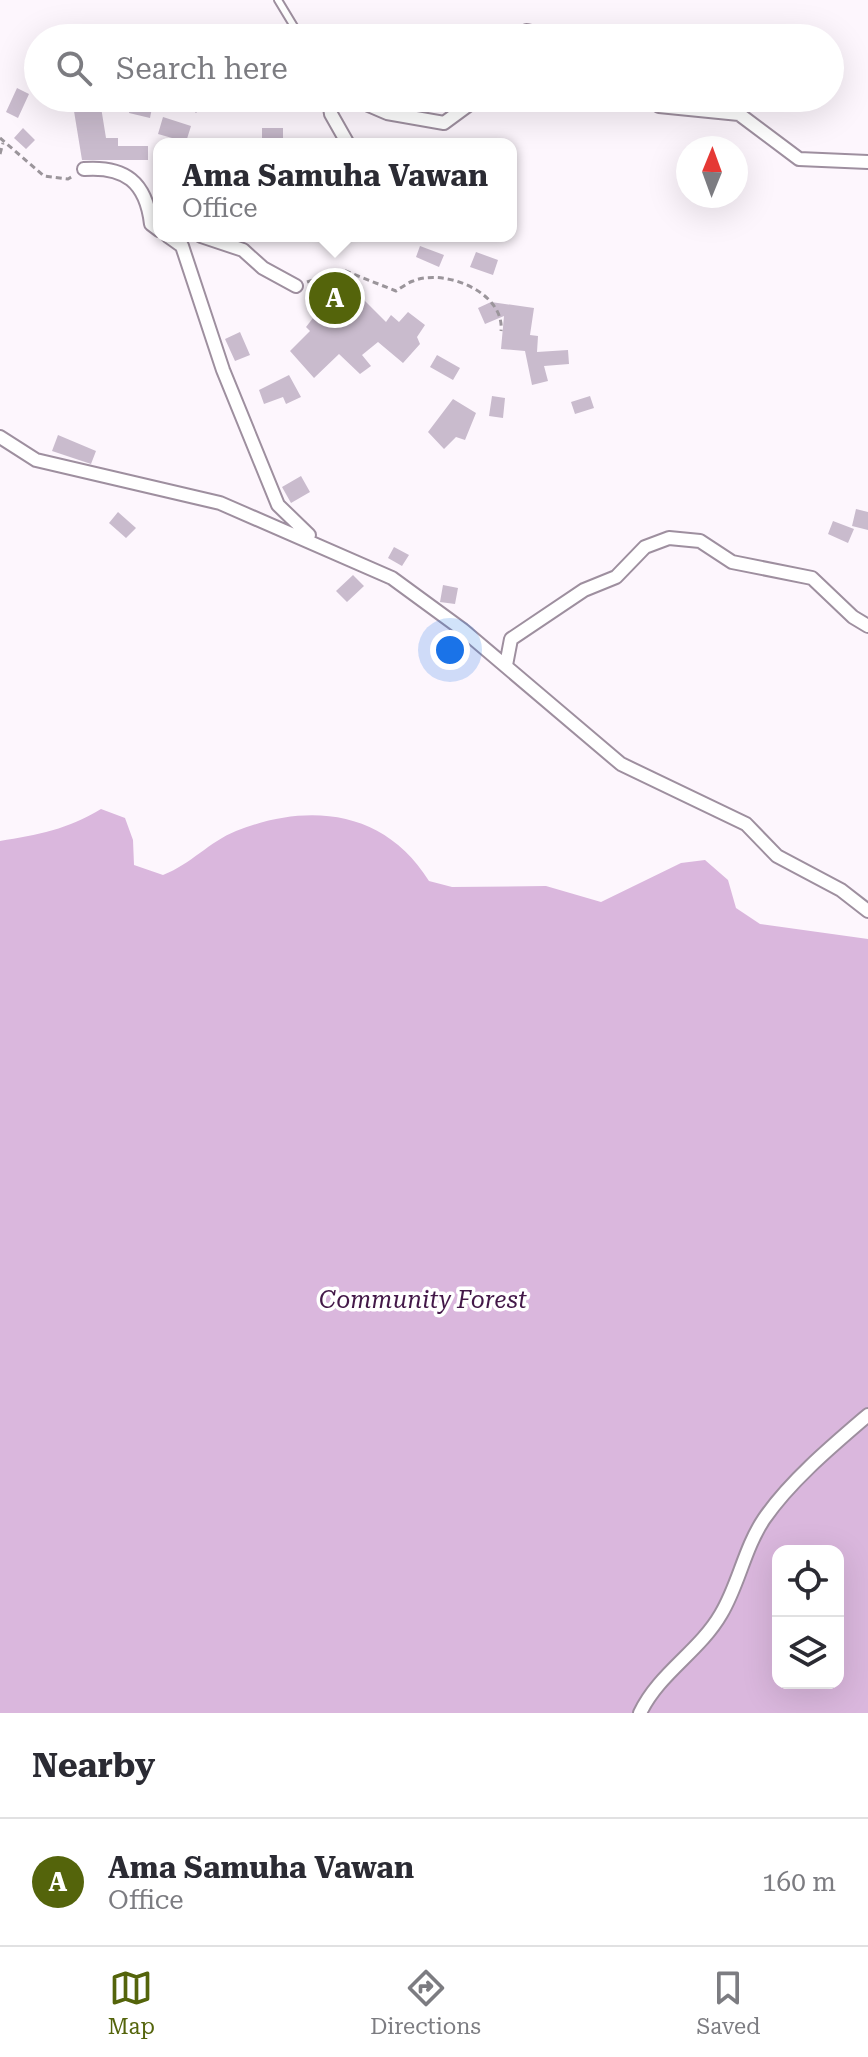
<!DOCTYPE html>
<html lang="en">
<head>
<meta charset="utf-8">
<style>
	body { margin:0; font-family:"Roboto Serif",serif; background:#f2f2f3; color:#2b2b33 }
	.controls { position:absolute; right:24px; bottom:24px; display:grid; overflow:hidden; border-radius:16px; box-shadow:0 8px 32px #0002 }
	.controls button { width:72px; height:72px; display:grid; place-items:center; padding:0; border:0; border-bottom:2px solid #e1e1e2; background:#fff; color:#2b2b33; font:40px sans-serif }
	.compass { position:absolute; left:676px; top:136px; width:72px; height:72px; border-radius:50%; background:#fff; box-shadow:0 8px 32px #0002; rotate:1deg }
	.you { position:absolute; left:450px; top:650px; width:28px; height:28px; margin:-20px; border:6px solid #fff; border-radius:50%; background:#1a73e8; box-shadow:0 0 0 12px #1a73e833 }
	.badge { display:grid; place-items:center; width:52px; height:52px; border-radius:50%; background:#54640b; color:#fff; font-size:26px; font-weight:700 }
	.pin { position:absolute; translate:-50% -50%; border:4px solid #fff; box-shadow:0 2px 8px #0006 }
	.popup { position:absolute; left:153px; top:138px; width:364px; height:104px; box-sizing:border-box; display:grid; place-content:center; border-radius:16px; background:#fff; filter:drop-shadow(0 2px 6px #0005); font-size:26px; white-space:nowrap; color:#7c7c81 }
	.popup b { font-size:30px; color:#2b2b33 }
	.popup::after { content:''; position:absolute; left:50%; top:100%; margin-left:-16px; border:16px solid transparent; border-top-color:#fff }
	.list { margin:0; padding:0; list-style:none }
	h2 { display:flex; justify-content:space-between; align-items:center; height:104px; margin:0; padding:0 32px; font-size:34px }
	h2 small { font-size:26px; font-weight:400; color:#7c7c81 }
	.list li { display:grid; grid-template-columns:52px 1fr auto; gap:24px; align-items:center; box-sizing:border-box; height:128px; padding:0 32px; border-top:2px solid #e1e1e2 }
	.list b { display:block; font-size:30px; white-space:nowrap }
	.list p { margin:0; font-size:26px; white-space:nowrap; color:#7c7c81 }
	.list em { font-size:26px; font-style:normal; color:#7c7c81 }
	.icon { flex:none; width:44px; height:44px; fill:none; stroke:currentColor; stroke-width:2; stroke-linecap:round; stroke-linejoin:round }
	.map { position:relative; flex:none; width:868px; height:1713px; overflow:hidden }
	.search { position:absolute; background:#fff; box-shadow:0 8px 32px #0002; left:24px; right:24px; top:24px; height:88px; display:flex; align-items:center; gap:20px; box-sizing:border-box; padding:0 28px; border-radius:44px; color:#7c7c81; font-size:30px }
	.sheet { height:232px; background:#fff }
	nav { display:flex; justify-content:space-around; align-items:center; box-sizing:border-box; height:112px; border-top:2px solid #e1e1e2; background:#fff; font-size:22px; color:#7c7c81 }
	nav a { display:grid; justify-items:center; gap:4px }
	nav .on { color:#54640b }
	.map>svg:first-child { display:block }
</style>
</head>
<body>
<div class="map">
<svg width="868" height="1713" viewBox="0 0 868 1713">
	<rect width="100%" height="100%" fill="#fdf6fd"/>
	<path fill="#dab7dd" fill-rule="evenodd" d="M101,809L125,818L133,840L134,865L163,875C191,864 209,842 236,831C309,802 385,810 429,881L452,887L546,886L601,902L681,863L705,860L728,880L736,908L760,924L868,939V1713H0V841C37,835 69,829 101,809ZM778,1551H838V1683H778Z"/>
	<path fill="#c9bbcd" d="M17,88L29,94L18,118L6,112Z
		M132,98H154L150,118L129,113Z
		M179,98H211L196,113Z
		M100,101L106,138H118V146H148V160H82L73,105Z
		M163,117L191,126L186,142L158,134Z
		M23,128L35,140L26,149L14,138Z
		M262,128H283V144H262Z
		M420,246L444,255L439,267L416,257Z
		M476,252L498,260L493,275L470,267Z
		M334,291L354,308L363,299L386,322L391,315L399,322L408,312L425,325L417,337L420,344L403,363L378,342L362,355L371,366L360,374L339,354L314,378L290,351L310,331L306,327Z
		M491,302L534,308L530,335L538,336L537,352L568,350L569,364L544,366L548,381L532,385L525,351L501,349L504,316L485,324L478,308Z
		M240,332L250,355L235,361L225,339Z
		M437,355L460,368L453,380L430,367Z
		M289,375L301,397L286,404L283,397L264,404L259,390Z
		M492,396L505,398L503,418L489,416Z
		M590,396L594,408L575,414L571,402Z
		M453,399L476,413L465,440L456,437L444,449L428,432Z
		M58,435L96,451L91,464L52,451Z
		M301,476L310,492L291,503L282,487Z
		M856,509L868,512V530L852,526Z
		M118,512L136,528L126,538L109,523Z
		M833,521L854,529L848,543L828,534Z
		M394,547L409,555L402,566L388,558Z
		M353,575L364,586L347,602L336,591Z
		M443,585L458,588L455,604L440,602Z"/>
	<g fill="none" stroke-linecap="round" stroke-linejoin="round">
		<g stroke="#9e8f9f" stroke-width="10">
			<path id="service" d="M278,0L301,38"/>
		</g>
		<g stroke="#9e8f9f" stroke-width="16">
			<path id="minor" d="M522,38L527,31L558,38
				M333,98L329,101L331,114L348,144
				M352,98L387,113L444,123L478,98
				M650,98L659,106L739,114L799,159L868,162
				M84,169C125,166 146,182 151,224L159,230
				M168,236L182,246L223,370L278,505L309,535
				M201,236L243,250L263,268L296,286
				M0,437L36,460L220,503L392,578L463,630L621,764L746,824L777,856L841,890L868,911
				M506,665L511,639L584,590L616,577L645,547L669,538L700,541L732,562L812,578L853,617L868,626
				M640,1713C659,1673 699,1652 721,1614C739,1584 744,1549 764,1519C790,1481 833,1445 868,1415"/>
		</g>
		<path stroke="#9b959b" stroke-width="3" stroke-dasharray="6 4" stroke-linecap="butt" d="M0,138L44,176L68,179L73,176
			M0,154L3,143
			M307,282L343,270L396,291C401,288 407,283 413,281C444,268 505,292 501,331"/>
		<use href="#service" stroke="#fff" stroke-width="6"/>
		<use href="#minor" stroke="#fff" stroke-width="12"/>
	</g>
	<g text-anchor="middle" stroke-width="7" stroke-linejoin="round" paint-order="stroke">
		<g font-size="24" font-style="italic" fill="#431848" stroke="#fff">
			<text x="423" y="1308">Community Forest</text>
		</g>
	</g>
</svg>
<div class="controls">
<button><svg class="icon" aria-label="locate" viewBox="0 0 24 24"><circle cx="12" cy="12" r="6"/><path d="M12 2v4M12 18v4M2 12h4M18 12h4"/></svg></button>
<button><svg class="icon" aria-label="layers" viewBox="0 0 24 24"><path d="M12 4l9 5-9 5-9-5zM3 14l9 5 9-5"/></svg></button>
</div>
<svg class="compass" viewBox="-18 -18 36 36"><path d="M0-13l5 13h-10z" fill="#e53935"/><path d="M0 13l5-13h-10z" fill="#7c7c81"/></svg>
<div class="you"></div>
<div class="pin badge" style="left:335px;top:298px">A</div>
<div class="popup"><b>Ama Samuha Vawan</b>Office</div>
<div class="search"><svg class="icon" aria-label="search" viewBox="0 0 24 24"><circle cx="10" cy="10" r="6"/><path d="M15 15l6 6"/></svg>Search here</div>
</div>
<section class="sheet">
<h2>Nearby<small></small></h2>
<ul class="list">
<li><span class="badge">A</span><div><b>Ama Samuha Vawan</b><p>Office</p></div><em>160 m</em></li>
</ul>
</section>
<nav>
<a class="on"><svg class="icon" aria-label="map" viewBox="0 0 24 24"><path d="M3 6l6-2 6 2 6-2v14l-6 2-6-2-6 2zM9 4v14M15 6v14"/></svg>Map</a>
<a><svg class="icon" aria-label="directions" viewBox="0 0 24 24"><path d="M12 3l9 9-9 9-9-9zM9 14v-3h6M13 9l2 2-2 2"/></svg>Directions</a>
<a><svg class="icon" aria-label="saved" viewBox="0 0 24 24"><path d="M7 4h10v16l-5-4-5 4z"/></svg>Saved</a>
</nav>
</body>
</html>
